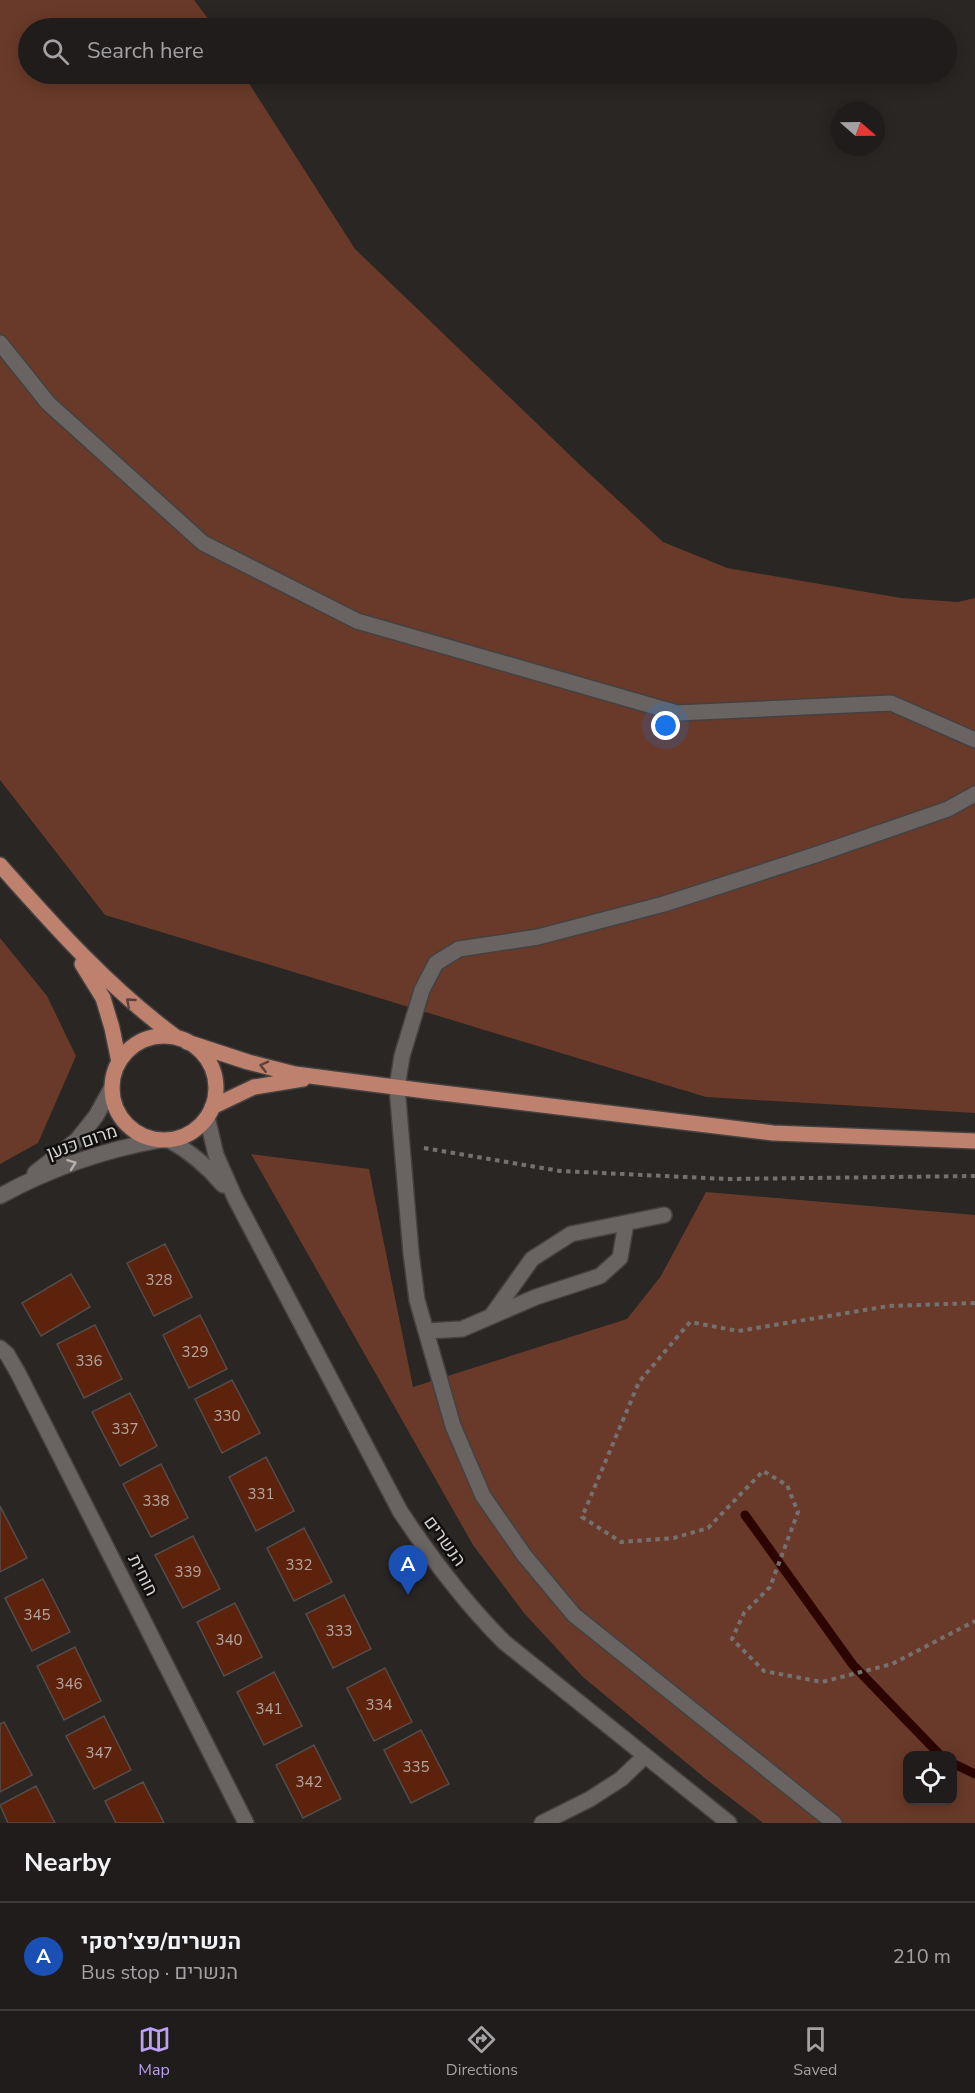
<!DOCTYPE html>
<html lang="en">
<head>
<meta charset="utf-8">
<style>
	body { margin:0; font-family:"Nunito Sans",Heebo,sans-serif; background:#2d2928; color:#f1f3f6 }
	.controls { position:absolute; right:18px; bottom:18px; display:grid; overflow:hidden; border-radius:12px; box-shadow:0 3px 15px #0003 }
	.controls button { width:54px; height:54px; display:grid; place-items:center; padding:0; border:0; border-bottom:2px solid #3d3a3a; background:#201c1b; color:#f1f3f6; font:30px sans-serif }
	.compass { position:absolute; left:831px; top:102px; width:54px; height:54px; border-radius:50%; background:#201c1b; box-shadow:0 3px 15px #0003; rotate:110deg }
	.you { position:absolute; left:666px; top:726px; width:21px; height:21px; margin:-15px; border:4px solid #fff; border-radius:50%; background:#1a73e8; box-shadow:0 0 0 9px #1a73e833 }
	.badge { display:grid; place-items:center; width:39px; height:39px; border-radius:50%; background:#bca0f2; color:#fff; font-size:20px; font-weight:700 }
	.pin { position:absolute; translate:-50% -50px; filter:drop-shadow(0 2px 3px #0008) }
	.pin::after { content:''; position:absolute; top:32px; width:21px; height:18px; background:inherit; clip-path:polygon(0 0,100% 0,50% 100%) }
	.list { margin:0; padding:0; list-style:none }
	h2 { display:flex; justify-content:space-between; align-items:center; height:78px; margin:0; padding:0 24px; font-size:26px }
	h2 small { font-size:20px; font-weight:400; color:#a2a1a3 }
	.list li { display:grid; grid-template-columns:39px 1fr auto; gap:18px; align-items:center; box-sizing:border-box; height:108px; padding:0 24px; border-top:2px solid #3d3a3a }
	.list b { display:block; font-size:22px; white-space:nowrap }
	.list p { margin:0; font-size:20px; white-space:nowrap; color:#a2a1a3 }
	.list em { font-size:20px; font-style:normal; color:#a2a1a3 }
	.icon { flex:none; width:33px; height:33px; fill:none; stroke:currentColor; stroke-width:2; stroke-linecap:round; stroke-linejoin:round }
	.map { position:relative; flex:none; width:975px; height:1823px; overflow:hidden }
	.search { position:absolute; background:#201c1b; box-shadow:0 3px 15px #0003; left:18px; right:18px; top:18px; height:66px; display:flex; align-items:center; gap:15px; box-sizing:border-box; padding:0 21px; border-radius:33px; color:#a2a1a3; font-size:22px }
	.sheet { height:186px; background:#201c1b }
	nav { display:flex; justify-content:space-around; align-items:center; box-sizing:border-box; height:84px; border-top:2px solid #3d3a3a; background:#201c1b; font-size:16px; color:#a2a1a3 }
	nav a { display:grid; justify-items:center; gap:3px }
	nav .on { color:#bca0f2 }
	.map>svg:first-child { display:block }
</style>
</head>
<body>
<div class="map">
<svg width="975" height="1823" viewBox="0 0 975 1823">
	<rect width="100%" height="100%" fill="#2a2624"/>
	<path fill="#693a29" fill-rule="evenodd" d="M0,0H194L215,28H28V74H243L355,249L579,464L663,542L727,568L901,598L958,602L975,598V1113L706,1097L105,915L0,780Z
		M0,938L47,996L76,1056L38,1143L0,1164Z
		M251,1154L369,1169L413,1387L627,1319L661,1276L706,1192L975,1215V1823H763L706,1779L583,1677L524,1613L473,1545ZM908,1756H952V1800H908Z"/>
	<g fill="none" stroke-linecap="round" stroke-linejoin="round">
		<path stroke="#2c0500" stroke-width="9" d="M745,1515L853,1665L941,1756
			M952,1763L975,1774"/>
	</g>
	<path fill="#5c220b" stroke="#524d4c" stroke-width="1.5" d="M165,1244L192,1297L154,1316L127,1263Z
		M71,1274L90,1307L41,1336L22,1303Z
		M200,1315L227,1369L189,1388L163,1335Z
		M95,1325L122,1379L84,1398L57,1344Z
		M232,1380L260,1433L222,1453L195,1399Z
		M130,1393L157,1446L120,1466L92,1412Z
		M266,1457L294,1511L256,1531L229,1477Z
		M161,1464L188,1518L151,1537L123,1484Z
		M0,1506L27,1558L0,1572Z
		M304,1528L332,1582L294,1601L267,1548Z
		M193,1536L220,1589L183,1608L155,1555Z
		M43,1579L70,1632L32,1651L5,1598Z
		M344,1595L371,1649L333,1668L306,1614Z
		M235,1603L262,1657L224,1676L197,1622Z
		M75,1647L101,1701L64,1720L37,1666Z
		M385,1668L412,1722L374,1741L347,1688Z
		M274,1672L302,1726L264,1745L237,1692Z
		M104,1716L131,1770L94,1789L66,1736Z
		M4,1722L32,1775L0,1792V1724Z
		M421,1730L449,1784L411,1803L384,1750Z
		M314,1745L341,1799L303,1818L276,1765Z
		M143,1782L164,1823H116L105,1801Z
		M36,1786L55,1823H8L0,1805Z"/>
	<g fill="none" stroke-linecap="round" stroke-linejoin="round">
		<g stroke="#444140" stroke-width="18">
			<path id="minor" d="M0,343L48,403L203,543L357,621L677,713L891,703L975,740
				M207,1117L216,1155L235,1198L400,1511C431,1558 464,1602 504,1642L729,1823
				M169,1140C191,1152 207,1166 223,1185
				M35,1173L77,1140L96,1116L112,1087
				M0,1196C49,1169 104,1150 160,1140
				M492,1315L532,1259L571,1234L664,1215
				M427,1331L462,1329L536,1297L600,1276L620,1258L626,1223
				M0,1348L7,1354L18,1373L246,1823
				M542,1823L590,1799L621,1779L645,1756
				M834,1823L574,1615L524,1555L483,1496L453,1426L417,1300L411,1253L397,1087L402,1056L422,990L436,963L459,949L538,937L664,904L818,854L948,809L975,794"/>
		</g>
		<g stroke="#444140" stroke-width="18">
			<path id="major" d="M0,865C55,927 109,988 176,1037
				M82,964L103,998L112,1028L119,1062
				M112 1088a52 52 0 1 1 104 0a52 52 0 1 1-104 0Z
				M187,1042L248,1062L295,1074L426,1091L773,1133L975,1141
				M212,1107L254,1087L303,1079"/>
		</g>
		<path stroke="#74716f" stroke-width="4" stroke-dasharray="4.5 4.5" stroke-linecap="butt" d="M424,1148L560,1171L727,1179L975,1176
			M975,1303L889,1306L738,1331L690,1322L639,1382L582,1517L621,1542L674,1538L708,1528L763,1471L787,1485L798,1512L770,1587L744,1613L732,1639L764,1671L822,1682L892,1664L975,1621"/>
		<use href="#minor" stroke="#696462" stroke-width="15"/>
		<use href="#major" stroke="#bd816d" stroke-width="15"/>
	</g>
	<defs><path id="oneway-chevron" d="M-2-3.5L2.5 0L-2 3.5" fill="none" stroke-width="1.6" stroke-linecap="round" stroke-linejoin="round" transform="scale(1.5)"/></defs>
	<g stroke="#5e4239">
		<use href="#oneway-chevron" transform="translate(130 1002) rotate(-139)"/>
		<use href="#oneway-chevron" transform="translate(264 1066) rotate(-166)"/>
	</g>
	<use stroke="#b4b0af" href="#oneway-chevron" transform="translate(72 1164) rotate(-20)"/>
	<g text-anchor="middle" stroke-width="5" stroke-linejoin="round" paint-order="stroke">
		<g font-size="15" fill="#b6a59f">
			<text x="159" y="1285">328</text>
			<text x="195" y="1357">329</text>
			<text x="89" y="1366">336</text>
			<text x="227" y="1421">330</text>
			<text x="125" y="1434">337</text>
			<text x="261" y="1499">331</text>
			<text x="156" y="1506">338</text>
			<text x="299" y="1570">332</text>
			<text x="188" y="1577">339</text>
			<text x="37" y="1620">345</text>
			<text x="339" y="1636">333</text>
			<text x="229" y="1645">340</text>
			<text x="69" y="1689">346</text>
			<text x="379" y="1710">334</text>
			<text x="269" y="1714">341</text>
			<text x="99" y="1758">347</text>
			<text x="416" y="1772">335</text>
			<text x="309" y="1787">342</text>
		</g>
		<g font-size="18" fill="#d4d1d0" stroke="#110f0f">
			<text transform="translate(82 1142) rotate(-19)" y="6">מרום כנען</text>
			<text transform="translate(445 1541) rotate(54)" y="6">הנשרים</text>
			<text transform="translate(143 1575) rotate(63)" y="6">חוחית</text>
		</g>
	</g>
</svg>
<div class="controls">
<button><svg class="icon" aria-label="locate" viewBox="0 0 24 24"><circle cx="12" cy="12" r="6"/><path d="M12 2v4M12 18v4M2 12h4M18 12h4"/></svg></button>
</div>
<svg class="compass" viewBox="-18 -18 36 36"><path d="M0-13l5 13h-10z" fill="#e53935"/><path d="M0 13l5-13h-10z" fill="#a2a1a3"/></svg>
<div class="you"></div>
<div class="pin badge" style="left:408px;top:1595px;background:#1a4fb4">A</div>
<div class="search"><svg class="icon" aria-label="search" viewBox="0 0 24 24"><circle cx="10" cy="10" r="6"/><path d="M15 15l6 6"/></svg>Search here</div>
</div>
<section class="sheet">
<h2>Nearby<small></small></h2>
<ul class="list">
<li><span class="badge" style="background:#1a4fb4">A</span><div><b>הנשרים/פצ׳רסקי</b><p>Bus stop · הנשרים</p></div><em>210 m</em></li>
</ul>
</section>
<nav>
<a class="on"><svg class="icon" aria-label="map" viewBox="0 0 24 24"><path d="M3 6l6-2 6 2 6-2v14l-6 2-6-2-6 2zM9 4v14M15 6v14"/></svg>Map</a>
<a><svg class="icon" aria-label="directions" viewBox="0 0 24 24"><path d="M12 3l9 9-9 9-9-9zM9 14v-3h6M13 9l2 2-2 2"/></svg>Directions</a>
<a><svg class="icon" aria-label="saved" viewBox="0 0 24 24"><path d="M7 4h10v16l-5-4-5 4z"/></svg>Saved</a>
</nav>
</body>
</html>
